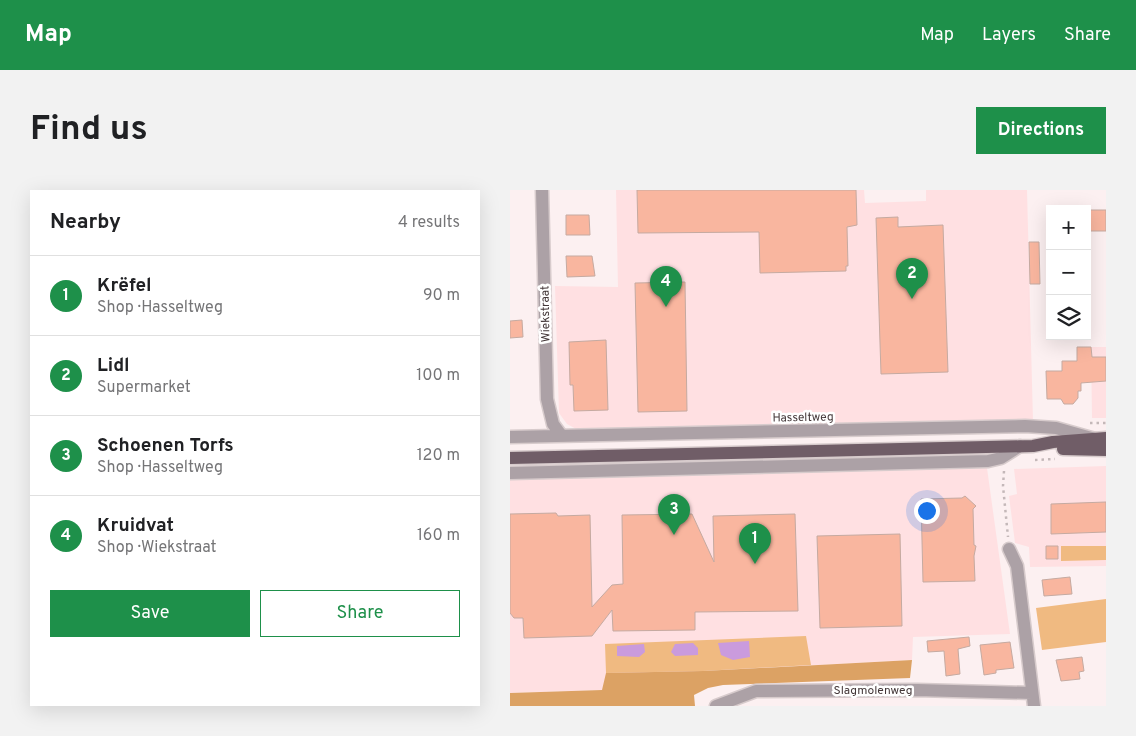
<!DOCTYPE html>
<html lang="en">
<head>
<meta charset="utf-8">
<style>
	body { margin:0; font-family:Overpass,sans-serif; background:#f2f2f2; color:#202124 }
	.controls { position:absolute; right:15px; top:15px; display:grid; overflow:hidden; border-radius:0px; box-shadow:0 5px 20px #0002 }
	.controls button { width:45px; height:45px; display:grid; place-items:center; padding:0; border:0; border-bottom:1px solid #e0e0e0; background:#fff; color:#202124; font:25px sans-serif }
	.you { position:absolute; left:416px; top:320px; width:18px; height:18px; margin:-12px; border:4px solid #fff; border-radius:50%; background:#1a73e8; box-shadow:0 0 0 8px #1a73e833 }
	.badge { display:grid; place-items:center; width:32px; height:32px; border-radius:50%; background:#1e904a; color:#fff; font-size:16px; font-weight:700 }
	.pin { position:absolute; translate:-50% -41px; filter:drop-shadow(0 1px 2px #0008) }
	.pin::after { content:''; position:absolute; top:26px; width:18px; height:15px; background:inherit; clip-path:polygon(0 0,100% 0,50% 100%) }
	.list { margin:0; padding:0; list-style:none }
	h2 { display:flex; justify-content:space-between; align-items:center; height:65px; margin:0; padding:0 20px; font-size:21px }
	h2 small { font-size:16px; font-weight:400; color:#757577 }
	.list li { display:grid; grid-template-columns:32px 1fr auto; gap:15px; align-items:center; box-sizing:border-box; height:80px; padding:0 20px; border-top:1px solid #e0e0e0 }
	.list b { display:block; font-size:19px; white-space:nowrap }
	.list p { margin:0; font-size:16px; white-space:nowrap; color:#757577 }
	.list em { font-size:16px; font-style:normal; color:#757577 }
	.actions { display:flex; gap:10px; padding:15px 20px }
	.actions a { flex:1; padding:11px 0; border:1px solid #1e904a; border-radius:0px; text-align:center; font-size:18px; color:#1e904a }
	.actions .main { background:#1e904a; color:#fff }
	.icon { flex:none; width:28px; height:28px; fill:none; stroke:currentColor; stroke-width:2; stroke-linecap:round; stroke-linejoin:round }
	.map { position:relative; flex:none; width:596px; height:516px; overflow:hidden; border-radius:0px }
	header { display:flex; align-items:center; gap:30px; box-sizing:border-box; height:70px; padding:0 25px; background:#1e904a; color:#fff }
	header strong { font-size:24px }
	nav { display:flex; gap:28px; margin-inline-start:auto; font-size:18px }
	.intro { display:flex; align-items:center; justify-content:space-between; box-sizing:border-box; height:120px; padding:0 30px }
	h1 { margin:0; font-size:35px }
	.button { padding:12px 22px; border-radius:0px; background:#1e904a; color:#fff; font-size:18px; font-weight:700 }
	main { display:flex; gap:30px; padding:0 30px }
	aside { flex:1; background:#fff; border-radius:0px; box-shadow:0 5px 20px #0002 }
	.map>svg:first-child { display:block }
</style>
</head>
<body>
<header>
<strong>Map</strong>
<nav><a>Map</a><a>Layers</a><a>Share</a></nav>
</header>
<div class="intro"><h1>Find us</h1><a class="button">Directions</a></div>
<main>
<aside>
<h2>Nearby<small>4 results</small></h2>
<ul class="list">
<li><span class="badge">1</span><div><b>Krëfel</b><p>Shop · Hasseltweg</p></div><em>90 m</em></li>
<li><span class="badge">2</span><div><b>Lidl</b><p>Supermarket</p></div><em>100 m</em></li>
<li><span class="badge">3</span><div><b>Schoenen Torfs</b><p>Shop · Hasseltweg</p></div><em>120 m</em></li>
<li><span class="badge">4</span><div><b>Kruidvat</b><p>Shop · Wiekstraat</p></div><em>160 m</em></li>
</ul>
<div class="actions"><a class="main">Save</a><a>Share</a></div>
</aside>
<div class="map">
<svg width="596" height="516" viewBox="0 0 596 516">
	<rect width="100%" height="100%" fill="#fcf0f1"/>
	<path fill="#ffe0e2" d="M106,0H354L355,13L416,11V0H517L523,231L68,240L57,234L49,223L45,96L108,97Z
		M581,157H596V228H582Z
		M596,276V376L520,377L519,357L505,353L499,306L507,304L504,279Z
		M477,278L500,444L403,447L402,470L193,481L92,500L0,503V288Z"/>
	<path fill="#f0ba81" d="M551,356H596V370L551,371Z
		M596,409V452L532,460L526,418Z
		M296,446L301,475L193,481L96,483L95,454Z"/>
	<path fill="#dca264" d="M402,470L400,488L213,495L198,498L184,505L185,516H0V503L92,500L96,483L193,481Z"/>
	<path fill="#ca9bdd" d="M239,451L240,467L223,470L211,465L208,453Z
		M183,453L188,458V465L165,466L161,462L165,454Z
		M134,454L135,462L129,467L107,466V456Z"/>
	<path fill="#f9b69f" stroke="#c5aaa1" d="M127,0H346L347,35L337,37L338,76H336V81L250,83L249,42L128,43Z
		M577,20H596V41H577Z
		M56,25H79L80,45H56Z
		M388,27V37L433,35L438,182L371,184L366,28Z
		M519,52H529L530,94H520Z
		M56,66H82L85,86L57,87Z
		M175,92L177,221L128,222L125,93Z
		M12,130L13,147L0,148V131Z
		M96,150L98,220L64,221L63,195H60L59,152Z
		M567,157H581L582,167H596V191L571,193V201H568V208L563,214H554L551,209H537L536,181H552V171H567Z
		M455,306L466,316L463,319L464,355L466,356L464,366L465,391L413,392L411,309L452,308Z
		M596,312V342L541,344V314Z
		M46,323L48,326L80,325L82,417L102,395L113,394L112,325L182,324L204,372L203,326L285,324L288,421L185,422V440L103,441L102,420L82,446L14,448L13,428H4L0,423V324Z
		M390,344L392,436L310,438L307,346Z
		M536,356H548V369H536Z
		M560,387L562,404L534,406L532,390Z
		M459,447L460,456L448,459L450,484L436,486L434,461L418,462L417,451Z
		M500,452L504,478L486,480V483L474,485L470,455Z
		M572,467L574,481L569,482L570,489L551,491L546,470Z"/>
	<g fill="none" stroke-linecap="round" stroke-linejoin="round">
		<g stroke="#d7cbcc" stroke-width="15">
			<path id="minor" d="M32,0L37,209L43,234L51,245
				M0,247L515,236L546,238L585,249
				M0,283L478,271L491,268L510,256
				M499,359L507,376L524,516
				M206,516L246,501L407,500L522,503"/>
		</g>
		<g stroke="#d7cbcc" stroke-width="15">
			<path id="major" d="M553,259L596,260
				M0,268L523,256L543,252L596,248"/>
		</g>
		<path stroke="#c4b8b9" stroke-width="2.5" stroke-dasharray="2.5 4" stroke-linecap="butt" d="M580,233H596
			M525,270L545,269
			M494,281L493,296L498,347"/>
		<use href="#minor" stroke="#aca1a6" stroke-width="12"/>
		<use href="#major" stroke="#705d67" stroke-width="12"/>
	</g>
	<g text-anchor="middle" stroke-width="5" stroke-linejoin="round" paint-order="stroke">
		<g font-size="12" fill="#433738" stroke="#fff">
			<text transform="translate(35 124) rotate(-91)" y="4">Wiekstraat</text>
			<text transform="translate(293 227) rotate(-1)" y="4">Hasseltweg</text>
			<text x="363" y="504">Slagmolenweg</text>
		</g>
	</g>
</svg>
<div class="controls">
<button>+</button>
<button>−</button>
<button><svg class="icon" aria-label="layers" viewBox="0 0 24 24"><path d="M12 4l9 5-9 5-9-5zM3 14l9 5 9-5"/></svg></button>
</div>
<div class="you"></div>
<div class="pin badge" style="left:245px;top:374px">1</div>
<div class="pin badge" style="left:402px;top:109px">2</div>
<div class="pin badge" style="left:164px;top:345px">3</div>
<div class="pin badge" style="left:156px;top:117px">4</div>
</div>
</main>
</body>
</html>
